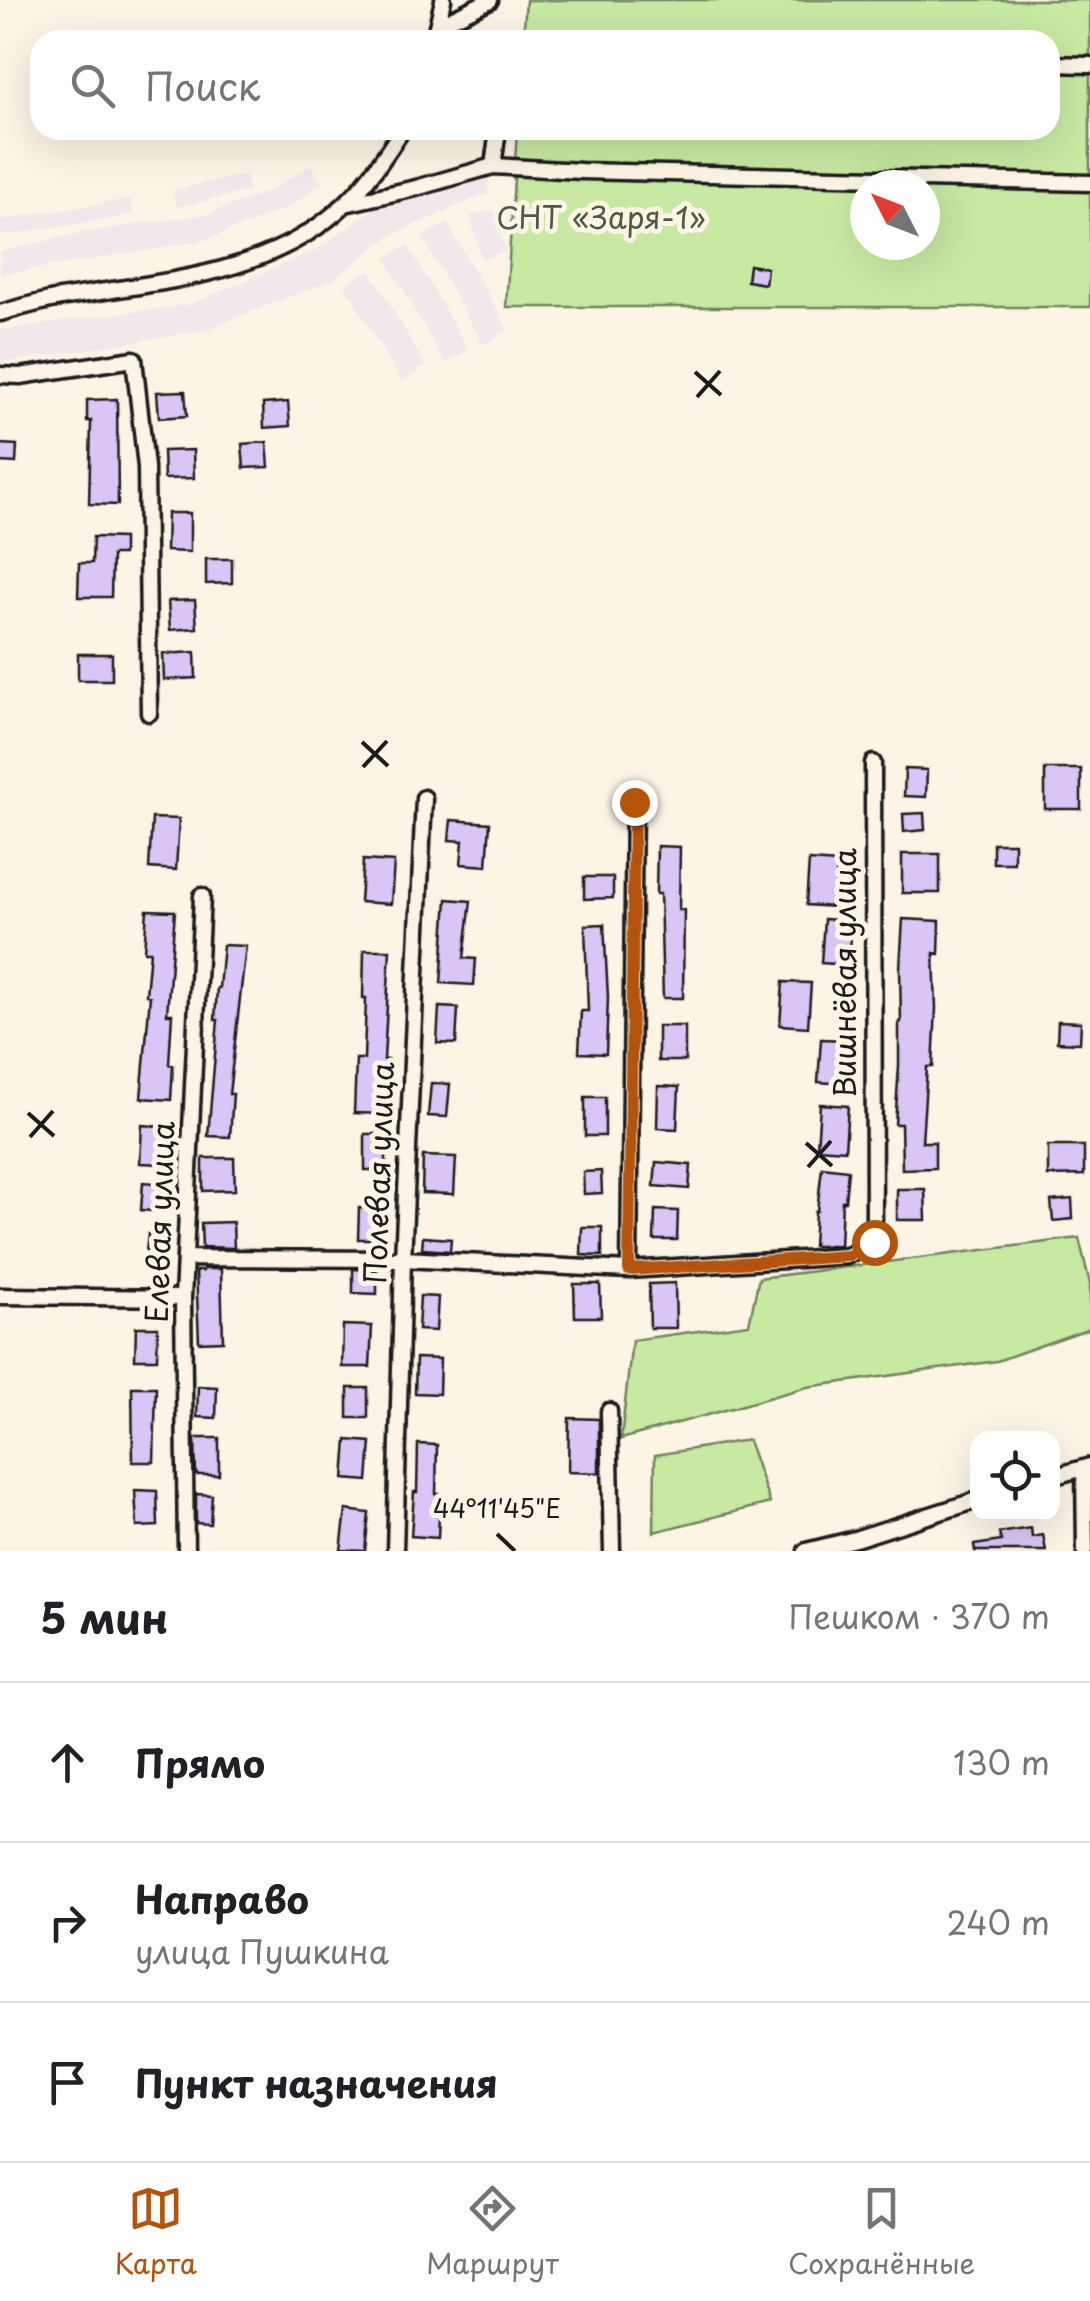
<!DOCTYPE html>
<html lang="ru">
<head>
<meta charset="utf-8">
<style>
	body { margin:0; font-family:"Playpen Sans",sans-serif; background:#f6f6f6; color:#202124 }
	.controls { position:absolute; right:30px; bottom:30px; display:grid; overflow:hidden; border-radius:20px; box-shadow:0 10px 40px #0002 }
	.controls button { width:90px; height:90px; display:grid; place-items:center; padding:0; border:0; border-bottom:2px solid #e0e0e0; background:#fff; color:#202124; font:50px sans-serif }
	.compass { position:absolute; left:850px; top:170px; width:90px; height:90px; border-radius:50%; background:#fff; box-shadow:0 10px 40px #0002; rotate:312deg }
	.stop { position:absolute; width:30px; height:30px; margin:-22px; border:8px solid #b45309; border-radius:50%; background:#fff }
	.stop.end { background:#b45309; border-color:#fff; box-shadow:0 2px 10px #0008 }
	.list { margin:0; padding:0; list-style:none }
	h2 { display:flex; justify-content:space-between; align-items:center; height:130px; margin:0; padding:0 40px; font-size:42px }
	h2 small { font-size:32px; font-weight:400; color:#757577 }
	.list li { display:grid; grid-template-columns:65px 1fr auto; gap:30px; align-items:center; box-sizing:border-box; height:160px; padding:0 40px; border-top:2px solid #e0e0e0 }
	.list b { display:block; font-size:38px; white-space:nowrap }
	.list p { margin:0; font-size:32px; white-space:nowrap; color:#757577 }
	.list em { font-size:32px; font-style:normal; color:#757577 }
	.icon { flex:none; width:55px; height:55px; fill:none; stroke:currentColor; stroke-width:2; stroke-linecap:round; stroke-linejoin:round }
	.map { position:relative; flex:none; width:1090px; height:1551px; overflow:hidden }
	.search { position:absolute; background:#fff; box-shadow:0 10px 40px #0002; left:30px; right:30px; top:30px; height:110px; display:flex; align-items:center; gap:25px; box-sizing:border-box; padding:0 35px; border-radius:30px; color:#757577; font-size:38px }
	.sheet { height:610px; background:#fff }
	nav { display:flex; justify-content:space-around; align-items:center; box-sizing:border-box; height:140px; border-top:2px solid #e0e0e0; background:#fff; font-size:28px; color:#757577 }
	nav a { display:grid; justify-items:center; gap:5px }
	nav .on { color:#b45309 }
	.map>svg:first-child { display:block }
</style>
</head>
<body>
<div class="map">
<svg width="1090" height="1551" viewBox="0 0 1090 1551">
	<rect width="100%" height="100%" fill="#fcf5e5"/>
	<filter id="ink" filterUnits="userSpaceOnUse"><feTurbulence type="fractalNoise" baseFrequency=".01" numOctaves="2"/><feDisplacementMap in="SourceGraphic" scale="20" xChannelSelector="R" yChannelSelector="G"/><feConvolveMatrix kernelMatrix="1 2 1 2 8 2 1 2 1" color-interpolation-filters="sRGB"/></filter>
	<g filter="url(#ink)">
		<path fill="#f2e7ea" d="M311,165L323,183L286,209L202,241L0,275V252L75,234L208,214L269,191Z
			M489,172L488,193L391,235L332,280L202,331L0,363V330L191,304L318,249L376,207Z
			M246,174L249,191L177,207L173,190Z
			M130,199L133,215L0,236V220Z
			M494,210L506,252L482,259L470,216Z
			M447,223L508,330L483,345L422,237Z
			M408,245L468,350L445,363L385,258Z
			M370,270L426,367L401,382L345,285Z"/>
		<path fill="#c7e9a2" stroke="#72825f" stroke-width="2.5" fill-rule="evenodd" d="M526,0H1090V307H506L517,130H1050V40H523ZM865,185H925V245H865Z
			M1079,1238L1090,1284V1328L997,1361L807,1387L621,1439L632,1340L749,1324L759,1278Z
			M748,1440L770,1503L654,1532L655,1455Z"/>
		<path fill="#d9c5f6" stroke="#1c1c1c" stroke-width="2.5" d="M749,265L767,268L765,284L747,281Z
			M185,391L187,416L159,418L157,392Z
			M117,399L118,505L89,504L91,421H87V400Z
			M288,402L290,426L264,428L263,404Z
			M267,442L269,467L244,468L242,444Z
			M0,444L17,445L16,463L0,462Z
			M193,450L194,478L164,479L163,451Z
			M167,513H190V552L166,551Z
			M93,537L123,538V555H112L111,597H78L79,563H92Z
			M206,559H232V583L206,584Z
			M195,600L197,628L170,630L168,601Z
			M195,652L196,678L164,680L163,654Z
			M78,654H112V680H78Z
			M905,769L927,770L926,797L904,796Z
			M1045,769H1081V809H1045Z
			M924,813L925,830L904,832L903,814Z
			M152,818L179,819L176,870L149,868Z
			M451,820L490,823L487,866L461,864L463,841L449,840Z
			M993,843H1014V863H993Z
			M657,846L680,847L679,910H684L683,998H663L660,894H656Z
			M902,854H940V893H902Z
			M363,860L394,862L391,904L360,902Z
			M809,861L837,863L834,907L806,905Z
			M584,877H613V898L584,899Z
			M447,899L471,901L464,958L476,959L474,985L441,983Z
			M147,910L175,911L167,1014H172L169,1064L173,1065L171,1100L141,1098L150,996L146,995L150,951H144Z
			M824,919L852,921L849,965L821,963Z
			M903,919L940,921L939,954L934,953L936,1008L933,1067H927L922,1142H935V1168L902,1169L901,1124H895L899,1066V1022H901L900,968Z
			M604,924L608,997L606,1054L579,1053L581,1011H588L585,925Z
			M223,945L246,946L229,1094H233L230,1137L208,1136L218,1020H215L217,988H219Z
			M364,950H390L384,1060H388L386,1114L354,1113L356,1059H364L366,998H363Z
			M783,982L811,983L808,1027L780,1025Z
			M439,1007L458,1008L456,1044L437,1043Z
			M1058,1021L1081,1022L1080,1043L1057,1042Z
			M658,1026H685V1061H658Z
			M821,1039L849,1040L846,1084L818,1082Z
			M431,1083L450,1084L447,1117L428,1116Z
			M658,1086L679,1087L677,1129L657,1128Z
			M585,1097H605V1136H585Z
			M820,1104L848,1106L845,1150L817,1148Z
			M142,1125L167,1127L164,1164L140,1163Z
			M365,1134H386V1170H365Z
			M1048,1146H1084V1175L1048,1176Z
			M423,1156L456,1157L454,1194L422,1193Z
			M203,1158H234L235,1190L203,1191Z
			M656,1162L691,1165L689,1189L654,1186Z
			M822,1167L848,1170L845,1201H842L840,1246H813L815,1211H817Z
			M601,1171L602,1193L584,1194L583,1172Z
			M143,1182L165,1184L163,1212L141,1210Z
			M897,1189H925L926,1220H897Z
			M1072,1199L1073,1219L1053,1221L1051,1201Z
			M359,1208L379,1209L378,1239H358Z
			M655,1210L678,1211L677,1240H654Z
			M233,1222L234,1248L202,1247L201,1223Z
			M582,1227H602V1256L581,1255Z
			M148,1234L164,1235L162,1253L146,1252Z
			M423,1237L451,1239L450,1251L422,1249Z
			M203,1269H221L223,1341L199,1342L196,1271H203Z
			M353,1269L377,1270V1294L353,1293Z
			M675,1283L676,1328H650L649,1284Z
			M574,1284H600L601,1317H575Z
			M420,1296L438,1297L436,1331L418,1330Z
			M343,1325L372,1326L370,1367H342Z
			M136,1327H158L157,1359H135Z
			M416,1358L440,1359L439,1394L415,1393Z
			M198,1386L217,1387L216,1418L197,1417Z
			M132,1387H156L154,1462H133Z
			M348,1388H368V1418H348Z
			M569,1418L599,1419V1473L568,1472Z
			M195,1438H219V1475H196Z
			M347,1440L371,1442L368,1481L344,1479Z
			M418,1444L437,1445L436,1494H440L438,1538L411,1536L414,1492H417Z
			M135,1490L157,1491L158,1526L137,1527Z
			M196,1494L212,1495L210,1524L196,1523Z
			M346,1510L369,1513L365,1551L341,1550Z
			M1031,1528L1032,1537L1043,1535L1046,1551H975L974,1545L1001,1541L999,1533Z"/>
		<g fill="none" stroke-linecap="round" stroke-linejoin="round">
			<g stroke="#1c1c1c" stroke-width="21">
				<path id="minor" d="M437,26L490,0
					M434,40L443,0
					M1050,64L1090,65
					M493,166L498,130
					M345,204L416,188L493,166L581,171L1090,183
					M0,313C22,307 45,300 67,297C163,281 273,275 346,203C368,182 385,156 402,130
					M0,375L20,376L134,359L146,467L149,713
					M187,1258L403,1259L629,1270L847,1256L874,1242L873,763
					M629,1270L634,802
					M0,1296L183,1298
					M609,1411L612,1551
					M1084,1468L1085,1551
					M1052,1477L1090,1466
					M186,1551L183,1298L202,896
					M395,1551L403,1259L424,798
					M806,1551L855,1539L978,1500"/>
			</g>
			<use href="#minor" stroke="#fcf5e5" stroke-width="14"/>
		</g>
	</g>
	<g fill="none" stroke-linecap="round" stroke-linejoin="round" filter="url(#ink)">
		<path stroke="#b45309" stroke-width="12" d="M634,802L629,1270L848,1256L874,1242"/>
	</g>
	<path fill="none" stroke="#1c1c1c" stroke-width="4" d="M695,372L721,395M697,397L720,371M362,742L388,766M363,767L387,741M28,1113L54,1136M30,1137L53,1111M806,1143L832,1166M808,1167L831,1141M497,1534L515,1551"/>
	<g text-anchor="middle" stroke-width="10" stroke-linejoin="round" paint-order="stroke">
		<g font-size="30" fill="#4f5a44" stroke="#fcf5e5">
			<text x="601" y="229">СНТ «Заря-1»</text>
		</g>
		<g font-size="30" fill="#1c1c1c" stroke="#fcf5e5">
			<text transform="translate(846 973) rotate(-90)" y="10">Вишнёвая улица</text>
			<text transform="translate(380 1173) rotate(-88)" y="10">Полевая улица</text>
			<text transform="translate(161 1222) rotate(-88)" y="10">Елевая улица</text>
		</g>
	</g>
	<g font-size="25" text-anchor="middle" fill="#1c1c1c" stroke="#fcf5e5" stroke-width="10" stroke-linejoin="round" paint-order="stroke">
		<text x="497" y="1518">44°11'45"E</text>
	</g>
</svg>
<div class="controls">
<button><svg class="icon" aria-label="locate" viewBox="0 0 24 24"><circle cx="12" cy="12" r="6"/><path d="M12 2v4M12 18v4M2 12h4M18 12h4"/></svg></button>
</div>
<svg class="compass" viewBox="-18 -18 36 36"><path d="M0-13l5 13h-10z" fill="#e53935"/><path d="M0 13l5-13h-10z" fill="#757577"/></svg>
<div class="stop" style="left:874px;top:1242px"></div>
<div class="stop end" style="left:634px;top:802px"></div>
<div class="search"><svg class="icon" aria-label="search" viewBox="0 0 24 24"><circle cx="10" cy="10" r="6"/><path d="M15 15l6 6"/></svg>Поиск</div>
</div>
<section class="sheet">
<h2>5 мин<small>Пешком · 370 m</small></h2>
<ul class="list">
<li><svg class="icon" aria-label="ahead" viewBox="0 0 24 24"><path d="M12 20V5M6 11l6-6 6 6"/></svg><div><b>Прямо</b></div><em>130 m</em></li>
<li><svg class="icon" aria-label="right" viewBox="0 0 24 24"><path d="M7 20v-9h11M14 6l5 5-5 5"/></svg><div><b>Направо</b><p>улица Пушкина</p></div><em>240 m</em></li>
<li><svg class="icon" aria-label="arrive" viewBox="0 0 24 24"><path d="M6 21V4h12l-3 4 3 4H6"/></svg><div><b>Пункт назначения</b></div></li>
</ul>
</section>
<nav>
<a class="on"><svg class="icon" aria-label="map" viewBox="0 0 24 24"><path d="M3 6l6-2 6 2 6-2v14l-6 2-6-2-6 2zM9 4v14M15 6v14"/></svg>Карта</a>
<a><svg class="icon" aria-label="directions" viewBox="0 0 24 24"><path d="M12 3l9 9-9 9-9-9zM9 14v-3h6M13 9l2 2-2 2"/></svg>Маршрут</a>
<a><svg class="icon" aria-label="saved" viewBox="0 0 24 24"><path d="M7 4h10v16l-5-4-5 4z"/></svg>Сохранённые</a>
</nav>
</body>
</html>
